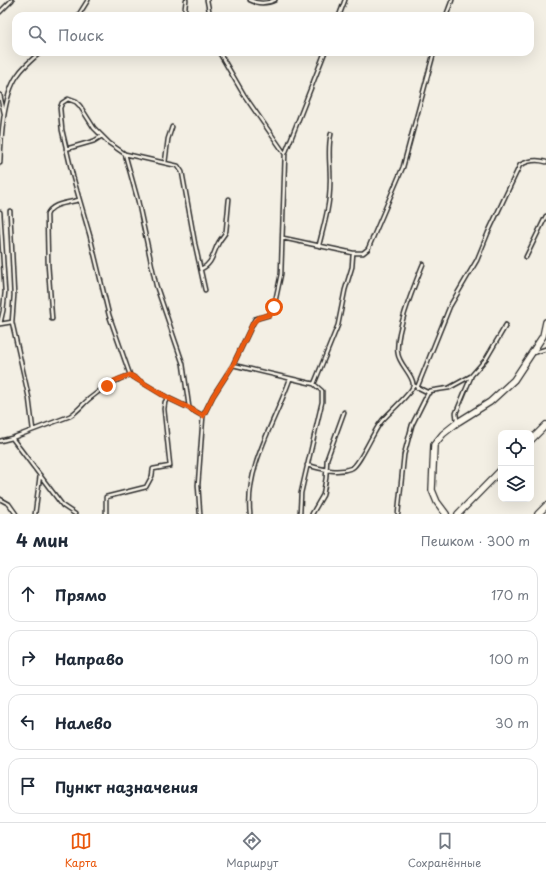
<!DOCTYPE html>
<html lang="ru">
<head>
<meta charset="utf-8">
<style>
	body { margin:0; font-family:"Playpen Sans",sans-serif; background:#f6f6f7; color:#1f2937 }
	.controls { position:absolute; right:12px; bottom:12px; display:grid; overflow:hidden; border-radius:8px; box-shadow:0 4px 16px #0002 }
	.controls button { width:36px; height:36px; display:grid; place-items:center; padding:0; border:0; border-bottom:1px solid #e0e1e3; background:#fff; color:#1f2937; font:20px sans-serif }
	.stop { position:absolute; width:12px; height:12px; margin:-9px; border:3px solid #ea580c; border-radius:50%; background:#fff }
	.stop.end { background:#ea580c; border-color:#fff; box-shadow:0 1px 4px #0008 }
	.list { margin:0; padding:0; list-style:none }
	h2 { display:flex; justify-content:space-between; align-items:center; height:52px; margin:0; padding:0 16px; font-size:17px }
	h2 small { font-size:13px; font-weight:400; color:#747a83 }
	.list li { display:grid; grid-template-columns:26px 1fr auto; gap:12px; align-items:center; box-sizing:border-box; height:56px; margin:0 8px 8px; padding:0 8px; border:1px solid #e0e1e3; border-radius:12px }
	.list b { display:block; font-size:15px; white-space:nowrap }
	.list em { font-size:13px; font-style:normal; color:#747a83 }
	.icon { flex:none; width:22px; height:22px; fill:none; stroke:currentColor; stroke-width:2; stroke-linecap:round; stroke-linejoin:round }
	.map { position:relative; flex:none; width:546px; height:514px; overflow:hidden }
	.search { position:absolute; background:#fff; box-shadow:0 4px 16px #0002; left:12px; right:12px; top:12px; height:44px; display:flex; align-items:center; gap:10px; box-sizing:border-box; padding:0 14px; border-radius:12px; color:#747a83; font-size:15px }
	.sheet { height:308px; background:#fff }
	nav { display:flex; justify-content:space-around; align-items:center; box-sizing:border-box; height:56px; border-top:1px solid #e0e1e3; background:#fff; font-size:11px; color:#747a83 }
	nav a { display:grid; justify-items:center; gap:2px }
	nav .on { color:#ea580c }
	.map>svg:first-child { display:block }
</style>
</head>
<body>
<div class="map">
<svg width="546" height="514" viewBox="0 0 546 514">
	<rect width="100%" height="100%" fill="#f3efe4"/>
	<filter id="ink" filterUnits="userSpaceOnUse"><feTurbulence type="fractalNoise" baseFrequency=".025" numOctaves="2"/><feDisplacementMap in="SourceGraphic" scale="8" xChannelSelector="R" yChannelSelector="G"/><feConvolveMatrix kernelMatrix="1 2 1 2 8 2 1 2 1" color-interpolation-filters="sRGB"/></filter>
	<g filter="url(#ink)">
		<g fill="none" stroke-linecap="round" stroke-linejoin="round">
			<g stroke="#2b2b2b" stroke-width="5.5">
				<path id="service" d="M207,0L210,16
					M250,0C257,4 267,4 275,0
					M0,12L12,0
					M78,16L88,0
					M184,16L186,0
					M339,16L345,0
					M446,16L452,0
					M219,52L244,95L285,154
					M0,95L4,113
					M66,149L94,141L102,136
					M125,154L138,201L156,285L183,364L189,407
					M0,163C1,138 3,97 17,76C23,67 32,59 41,52
					M165,163L168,139L172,127
					M10,211L14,295L12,322L29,398L33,430
					M0,212L5,292L3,311L0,324
					M283,238L353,253H363L368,249L403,167L434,52
					M319,245C324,225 330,205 330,184C331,167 327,151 331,134
					M526,257L546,216
					M201,269C213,264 213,252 219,242C221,238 225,235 226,231L229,199
					M52,319L48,264L47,215C51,203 68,203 79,200
					M0,324L12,322
					M533,353L546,349
					M314,384L338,325L345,290L352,267L353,253
					M413,385L429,393
					M417,388L450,306L477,260L488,233L520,165C529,160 537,159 546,162
					M203,416L189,408L168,398L130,375L109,315L90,236L73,177L62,130L60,108L62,103L68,99L76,102L80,106L94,128L109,143L125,154L178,166L182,172L195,244L205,290
					M457,421L456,413L471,377
					M12,438L63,506L75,514
					M0,441L12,438L70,416C78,411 82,405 89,399C101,389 115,380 130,375
					M307,465C322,469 337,474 352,468C360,464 373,432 381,422C386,415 412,393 413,386C415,377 399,364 398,354C394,334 415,284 423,264
					M0,499L9,504L16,514
					M35,514L40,475
					M106,514V497L146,487L152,476L153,469L170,466L164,409L165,402L168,398
					M200,514L198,485L203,416L213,396L233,365
					M250,514C245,467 275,422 290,379
					M300,514L301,493L322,402V391L314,384L233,365L255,319L269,315L274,307L281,274L285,154L325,52
					M312,514L323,495L326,478L327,459L344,412
					M398,514L404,455L412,425L429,391L449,388L471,376L486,359L506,325"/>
			</g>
			<g stroke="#2b2b2b" stroke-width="8">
				<path id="minor" d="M531,440L546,425
					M446,514L437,502L432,490L434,445L443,434L458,422L490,402L514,380L543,336L546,322
					M458,514L501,470
					M538,514L546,506"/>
			</g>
			<use href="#service" stroke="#fbf7ec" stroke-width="2.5"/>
			<use href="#minor" stroke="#fbf7ec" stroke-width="5.5"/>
		</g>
	</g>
	<g fill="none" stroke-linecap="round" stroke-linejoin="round" filter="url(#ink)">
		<path stroke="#ea580c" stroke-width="5" d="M107,386L114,381L130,375L168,398L189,408L203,416L213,396L233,365L253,323L258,318L271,314L274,307"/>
	</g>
</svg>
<div class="controls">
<button><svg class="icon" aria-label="locate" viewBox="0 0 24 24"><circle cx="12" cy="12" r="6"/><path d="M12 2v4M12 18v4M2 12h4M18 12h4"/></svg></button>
<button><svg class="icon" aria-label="layers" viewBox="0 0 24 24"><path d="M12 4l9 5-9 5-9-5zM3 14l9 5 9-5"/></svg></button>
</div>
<div class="stop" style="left:274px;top:307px"></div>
<div class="stop end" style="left:107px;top:386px"></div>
<div class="search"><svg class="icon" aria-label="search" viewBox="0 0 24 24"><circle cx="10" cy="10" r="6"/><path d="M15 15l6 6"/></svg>Поиск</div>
</div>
<section class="sheet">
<h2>4 мин<small>Пешком · 300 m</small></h2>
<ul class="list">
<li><svg class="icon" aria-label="ahead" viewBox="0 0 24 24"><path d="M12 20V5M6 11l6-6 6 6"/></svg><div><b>Прямо</b></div><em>170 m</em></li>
<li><svg class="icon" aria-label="right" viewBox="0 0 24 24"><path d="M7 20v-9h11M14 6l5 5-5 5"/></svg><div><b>Направо</b></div><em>100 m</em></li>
<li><svg class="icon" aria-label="left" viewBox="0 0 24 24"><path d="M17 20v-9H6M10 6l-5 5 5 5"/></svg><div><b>Налево</b></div><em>30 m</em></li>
<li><svg class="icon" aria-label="arrive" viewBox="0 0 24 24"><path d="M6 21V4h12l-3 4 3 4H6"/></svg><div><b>Пункт назначения</b></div></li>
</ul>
</section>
<nav>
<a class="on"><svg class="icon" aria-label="map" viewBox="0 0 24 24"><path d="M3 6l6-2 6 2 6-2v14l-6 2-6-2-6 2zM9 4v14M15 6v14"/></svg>Карта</a>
<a><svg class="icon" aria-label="directions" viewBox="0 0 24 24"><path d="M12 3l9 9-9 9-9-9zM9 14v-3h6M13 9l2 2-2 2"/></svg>Маршрут</a>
<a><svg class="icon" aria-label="saved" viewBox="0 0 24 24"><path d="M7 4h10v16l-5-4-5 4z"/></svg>Сохранённые</a>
</nav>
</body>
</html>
